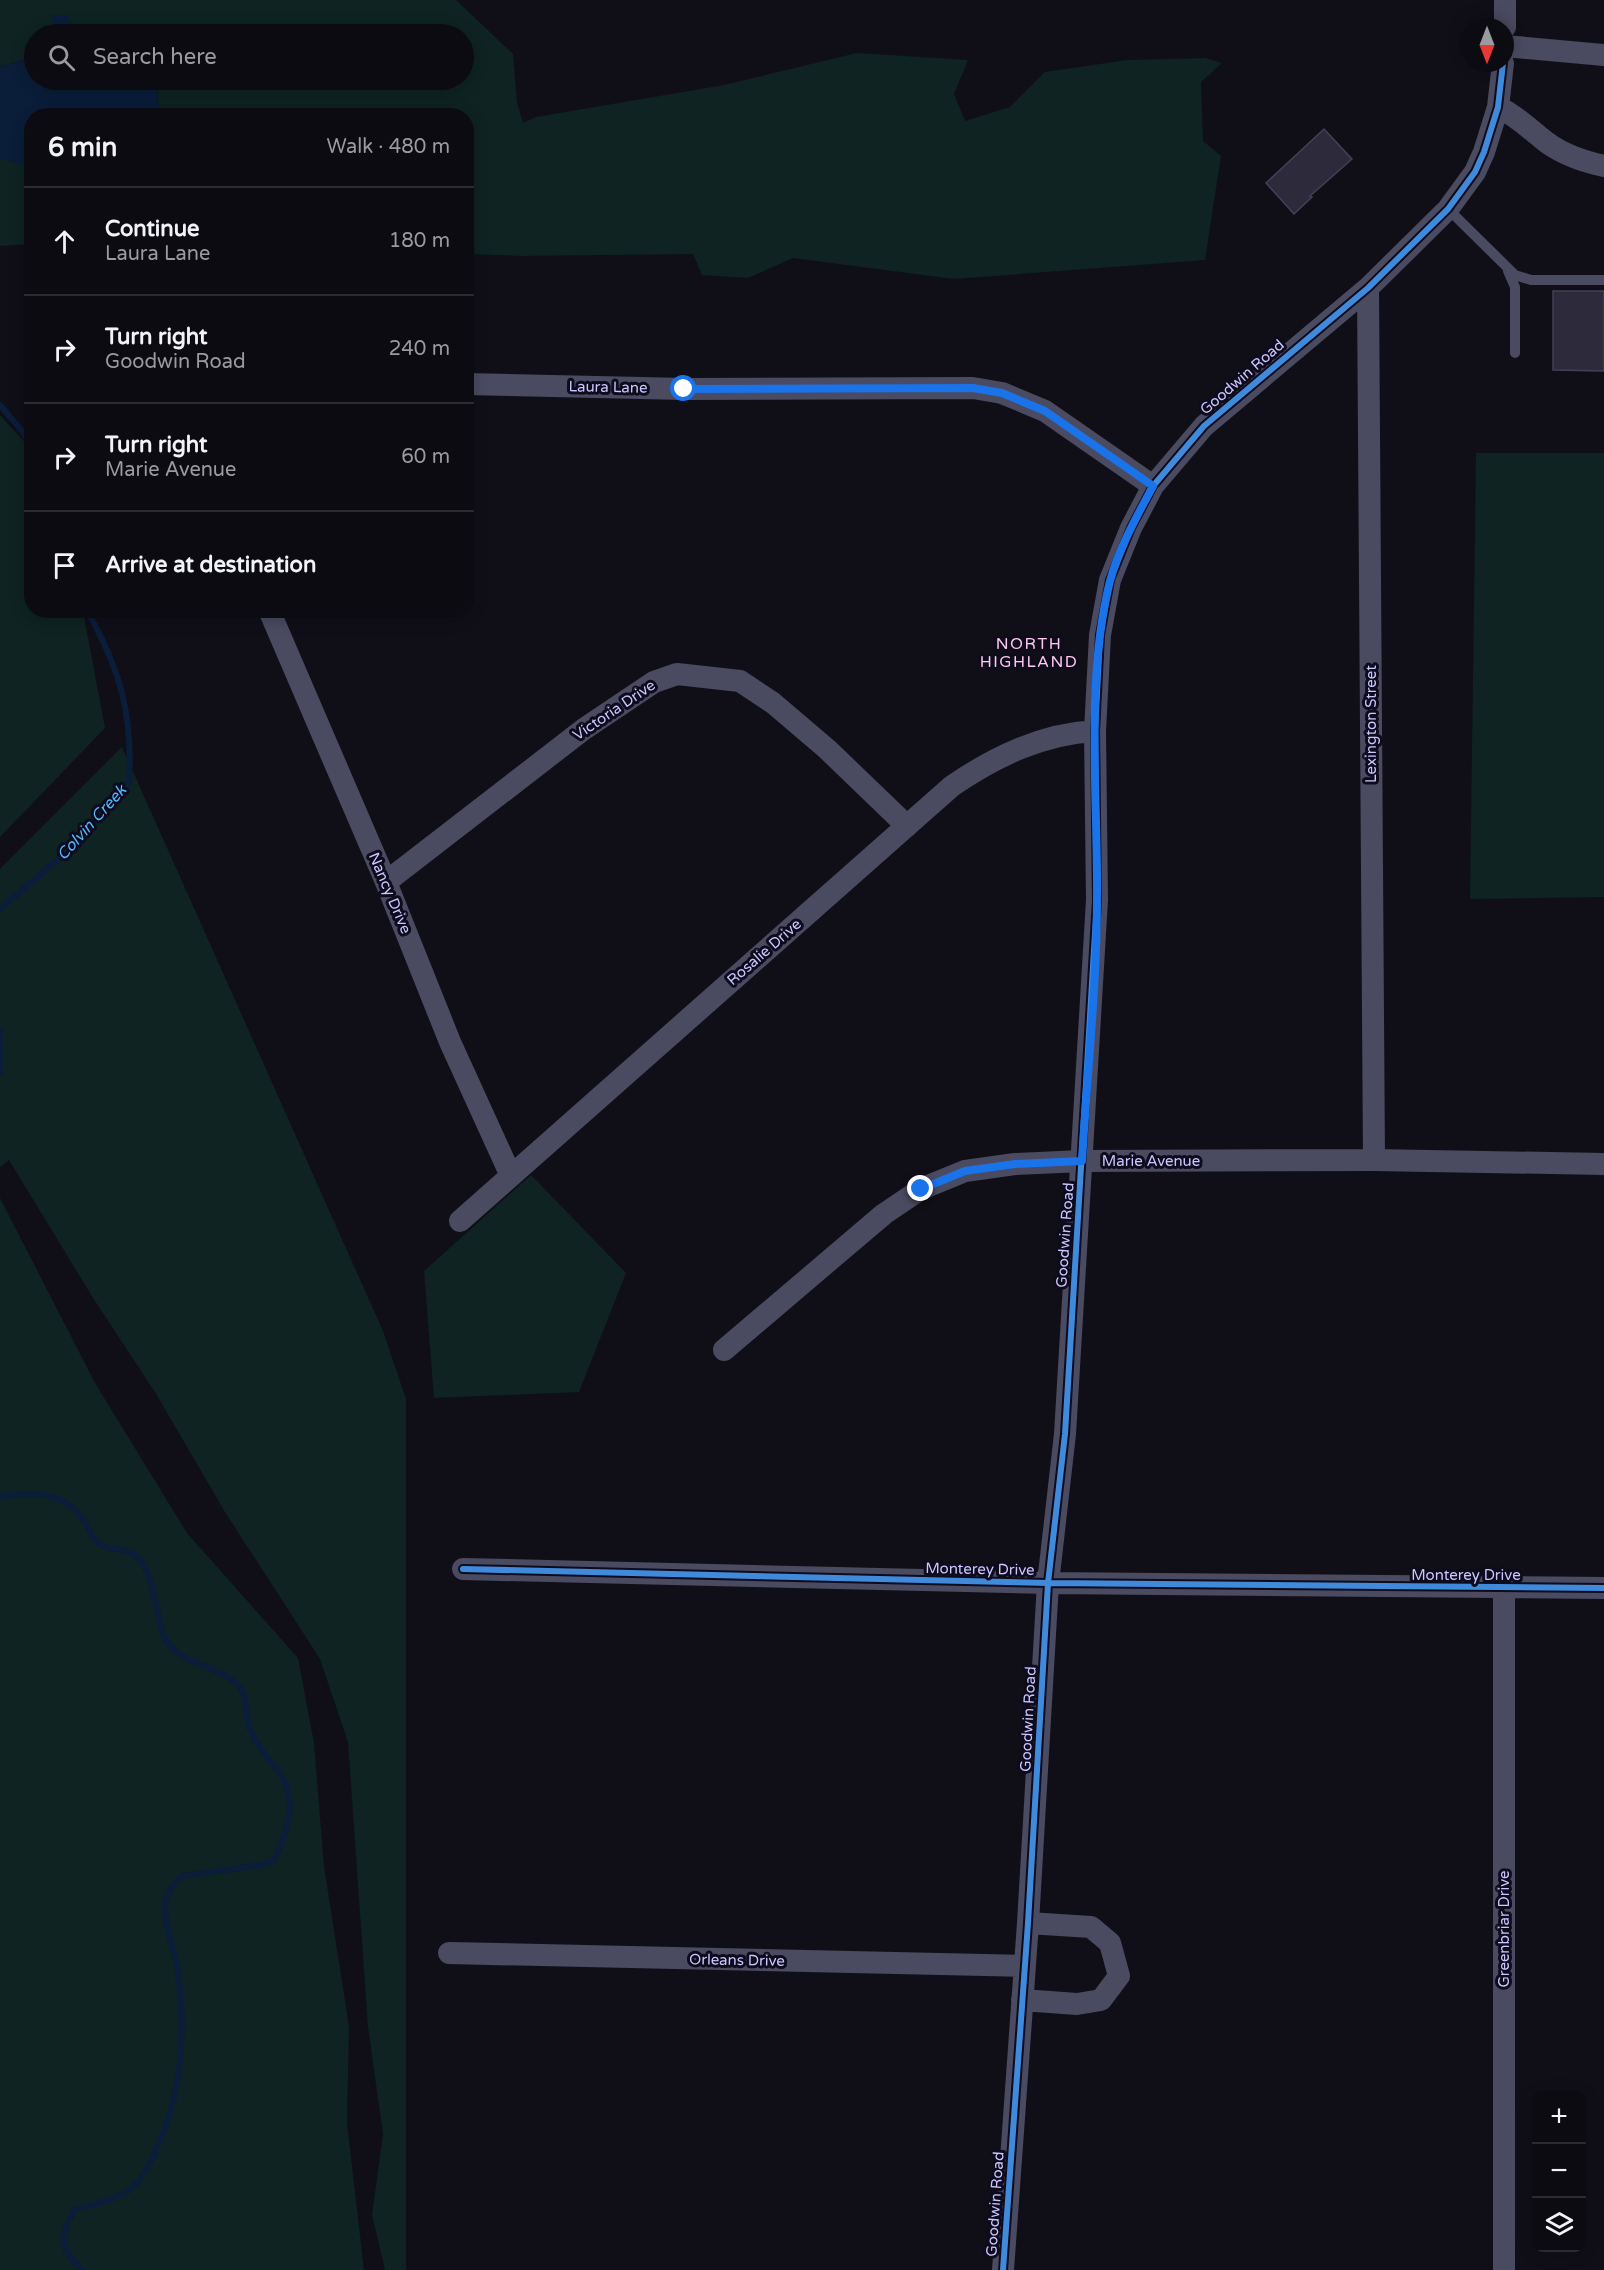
<!DOCTYPE html>
<html lang="en">
<head>
<meta charset="utf-8">
<style>
	body { margin:0; font-family:"Varela Round",sans-serif; background:#15141b; color:#f1f3f6 }
	.controls { position:absolute; right:18px; bottom:18px; display:grid; overflow:hidden; border-radius:12px; box-shadow:0 3px 15px #0003 }
	.controls button { width:54px; height:54px; display:grid; place-items:center; padding:0; border:0; border-bottom:2px solid #2c2b32; background:#0c0b12; color:#f1f3f6; font:30px sans-serif }
	.compass { position:absolute; left:1460px; top:18px; width:54px; height:54px; border-radius:50%; background:#0c0b12; box-shadow:0 3px 15px #0003; rotate:180deg }
	.stop { position:absolute; width:18px; height:18px; margin:-14px; border:4px solid #1a73e8; border-radius:50%; background:#fff }
	.stop.end { background:#1a73e8; border-color:#fff; box-shadow:0 2px 6px #0008 }
	.list { margin:0; padding:0; list-style:none }
	h2 { display:flex; justify-content:space-between; align-items:center; height:78px; margin:0; padding:0 24px; font-size:26px }
	h2 small { font-size:20px; font-weight:400; color:#9a9b9f }
	.list li { display:grid; grid-template-columns:39px 1fr auto; gap:18px; align-items:center; box-sizing:border-box; height:108px; padding:0 24px; border-top:2px solid #2c2b32 }
	.list b { display:block; font-size:22px; white-space:nowrap }
	.list p { margin:0; font-size:20px; white-space:nowrap; color:#9a9b9f }
	.list em { font-size:20px; font-style:normal; color:#9a9b9f }
	.icon { flex:none; width:33px; height:33px; fill:none; stroke:currentColor; stroke-width:2; stroke-linecap:round; stroke-linejoin:round }
	.map { position:relative; flex:none; width:1604px; height:2270px; overflow:hidden }
	.search { position:absolute; background:#0c0b12; box-shadow:0 3px 15px #0003; left:24px; top:24px; width:450px; height:66px; display:flex; align-items:center; gap:15px; box-sizing:border-box; padding:0 21px; border-radius:33px; color:#9a9b9f; font-size:22px }
	.panel { position:absolute; background:#0c0b12; box-shadow:0 3px 15px #0003; left:24px; top:108px; width:450px; height:510px; border-radius:24px }
	.map>svg:first-child { display:block }
</style>
</head>
<body>
<div class="map">
<svg width="1604" height="2270" viewBox="0 0 1604 2270">
	<rect width="100%" height="100%" fill="#100f18"/>
	<path fill="#0e2322" d="M0,0H456L513,54L517,102L523,123L536,117L724,85L857,53L968,60L954,94L965,121L1010,107L1045,72L1127,60L1205,58L1222,63L1201,82L1203,141L1221,156L1205,260L954,279L793,258L748,278L702,275L693,254L520,256L467,254L466,116L160,115L156,80H464V34H91L52,15L56,34H34V57L0,67Z
		M0,158L32,167L31,244L0,246Z
		M0,415L31,449L32,610L83,611L105,728L0,837Z
		M1476,453H1604V897L1470,899Z
		M122,747L383,1331L406,1399V2270H385L372,2215L383,2134L368,2027L348,1742L320,1659L225,1512L155,1392L93,1298L9,1160L0,1167V869Z
		M531,1175L626,1273L579,1392L434,1398L424,1271Z
		M0,1198L95,1383L187,1533L298,1658L314,1743L324,1866L349,2027L347,2123L364,2270H0Z"/>
	<path fill="#0a1d39" d="M51,15H66L72,25L91,34H56Z
		M34,57V80H156L160,115L32,116L31,167L0,158V67Z"/>
	<g fill="none" stroke-linecap="round" stroke-linejoin="round">
		<path stroke="#0a1d39" stroke-width="6" d="M0,405L23,432L32,449
			M0,909L71,848L129,782C133,713 120,670 87,610
			M0,1031V1072
			M0,1497C32,1491 65,1491 85,1522C90,1531 91,1538 100,1544C115,1554 130,1543 143,1564C157,1587 155,1622 167,1642C182,1665 214,1664 236,1683C249,1693 244,1715 250,1729C256,1746 267,1757 278,1771C300,1799 287,1831 274,1860L262,1865L183,1876C173,1883 166,1893 165,1906C164,1929 176,1950 178,1973C186,2035 182,2094 155,2152C149,2165 142,2180 130,2189C114,2201 93,2204 74,2210C60,2238 58,2247 82,2270"/>
	</g>
	<path fill="#2d2b3b" stroke="#434058" stroke-width="1.5" d="M1324,129L1352,159L1310,196L1312,197L1294,214L1266,183Z
		M1553,291H1604V371L1553,370Z"/>
	<g fill="none" stroke-linecap="round" stroke-linejoin="round">
		<path stroke="#4a4a61" stroke-width="10" d="M1448,209L1515,275L1531,280H1604
			M1508,271L1515,287V353"/>
		<path stroke="#4a4a61" stroke-width="22" d="M1505,27V0
			M1505,46L1604,55
			M1498,107C1515,115 1525,125 1540,137C1558,153 1581,161 1604,166
			M1368,288L1374,1160
			M466,384L685,389L973,388L1002,393L1045,411L1153,486
			M269,610L386,882L450,1042L511,1176
			M386,882L584,729L654,682L677,674L740,681L773,703L827,749L907,826
			M460,1221L952,786C996,756 1042,734 1095,731
			M724,1350L884,1214L921,1189L965,1171L1015,1164L1082,1161L1374,1160L1604,1164
			M463,1569L1048,1583L1604,1588
			M1504,1587V2270
			M449,1953L1025,1966
			M1022,2000L1077,2004L1101,2000L1119,1976L1110,1943L1091,1927L1028,1923
			M1003,2270L1028,1923L1048,1583L1065,1434L1097,900L1095,731L1100,635L1110,580L1131,528L1153,486L1204,426L1368,288L1448,209L1475,172L1484,152L1498,107L1503,63"/>
		<g stroke="#0d0b1c" stroke-width="10">
			<path id="cycleway" d="M463,1569L1048,1583L1604,1588
				M1003,2270L1028,1923L1048,1583L1065,1434L1097,900L1095,731L1100,635L1110,580L1131,528L1153,486L1204,426L1368,288L1448,209L1475,172L1484,152L1498,107L1503,63"/>
		</g>
		<use href="#cycleway" stroke="#408adc" stroke-width="6"/>
	</g>
	<g fill="none" stroke-linecap="round" stroke-linejoin="round">
		<path stroke="#1a73e8" stroke-width="8" d="M684,389L973,388L1002,393L1045,411L1153,486C1137,516 1119,548 1110,581C1085,680 1098,796 1097,898C1097,986 1087,1074 1082,1161L1015,1164L965,1171L921,1189"/>
	</g>
	<g text-anchor="middle" stroke-width="6" stroke-linejoin="round" paint-order="stroke">
		<g font-size="15" fill="#cac6ff" stroke="#0d0b1c">
			<text transform="translate(1242 377) rotate(-41)" y="5">Goodwin Road</text>
			<text transform="translate(608 387) rotate(1)" y="5">Laura Lane</text>
			<text transform="translate(614 710) rotate(-34)" y="5">Victoria Drive</text>
			<text transform="translate(1371 724) rotate(-90)" y="5">Lexington Street</text>
			<text transform="translate(390 893) rotate(67)" y="5">Nancy Drive</text>
			<text transform="translate(764 952) rotate(-41)" y="5">Rosalie Drive</text>
			<text x="1151" y="1166">Marie Avenue</text>
			<text transform="translate(1065 1235) rotate(-86)" y="5">Goodwin Road</text>
			<text transform="translate(980 1569) rotate(1)" y="5">Monterey Drive</text>
			<text x="1466" y="1580">Monterey Drive</text>
			<text transform="translate(1028 1719) rotate(-87)" y="5">Goodwin Road</text>
			<text transform="translate(1504 1929) rotate(-90)" y="5">Greenbriar Drive</text>
			<text transform="translate(737 1960) rotate(1)" y="5">Orleans Drive</text>
			<text transform="translate(995 2204) rotate(-86)" y="5">Goodwin Road</text>
		</g>
		<g font-size="16" letter-spacing="1.5" fill="#ffc8ed" stroke="#0d0b1c">
			<text x="1029" y="649">NORTH<tspan x="1029" dy="18">HIGHLAND</tspan></text>
		</g>
		<g font-size="16" font-style="italic" fill="#54b6ff" stroke="#0d0b1c">
			<text transform="translate(91 822) rotate(-48)" y="6">Colvin Creek</text>
		</g>
	</g>
</svg>
<div class="controls">
<button>+</button>
<button>−</button>
<button><svg class="icon" aria-label="layers" viewBox="0 0 24 24"><path d="M12 4l9 5-9 5-9-5zM3 14l9 5 9-5"/></svg></button>
</div>
<svg class="compass" viewBox="-18 -18 36 36"><path d="M0-13l5 13h-10z" fill="#e53935"/><path d="M0 13l5-13h-10z" fill="#9a9b9f"/></svg>
<div class="stop" style="left:684px;top:389px"></div>
<div class="stop end" style="left:921px;top:1189px"></div>
<div class="search"><svg class="icon" aria-label="search" viewBox="0 0 24 24"><circle cx="10" cy="10" r="6"/><path d="M15 15l6 6"/></svg>Search here</div>
<section class="panel">
<h2>6 min<small>Walk · 480 m</small></h2>
<ul class="list">
<li><svg class="icon" aria-label="ahead" viewBox="0 0 24 24"><path d="M12 20V5M6 11l6-6 6 6"/></svg><div><b>Continue</b><p>Laura Lane</p></div><em>180 m</em></li>
<li><svg class="icon" aria-label="right" viewBox="0 0 24 24"><path d="M7 20v-9h11M14 6l5 5-5 5"/></svg><div><b>Turn right</b><p>Goodwin Road</p></div><em>240 m</em></li>
<li><svg class="icon" aria-label="right" viewBox="0 0 24 24"><path d="M7 20v-9h11M14 6l5 5-5 5"/></svg><div><b>Turn right</b><p>Marie Avenue</p></div><em>60 m</em></li>
<li><svg class="icon" aria-label="arrive" viewBox="0 0 24 24"><path d="M6 21V4h12l-3 4 3 4H6"/></svg><div><b>Arrive at destination</b></div></li>
</ul>
</section>
</div>
</body>
</html>
